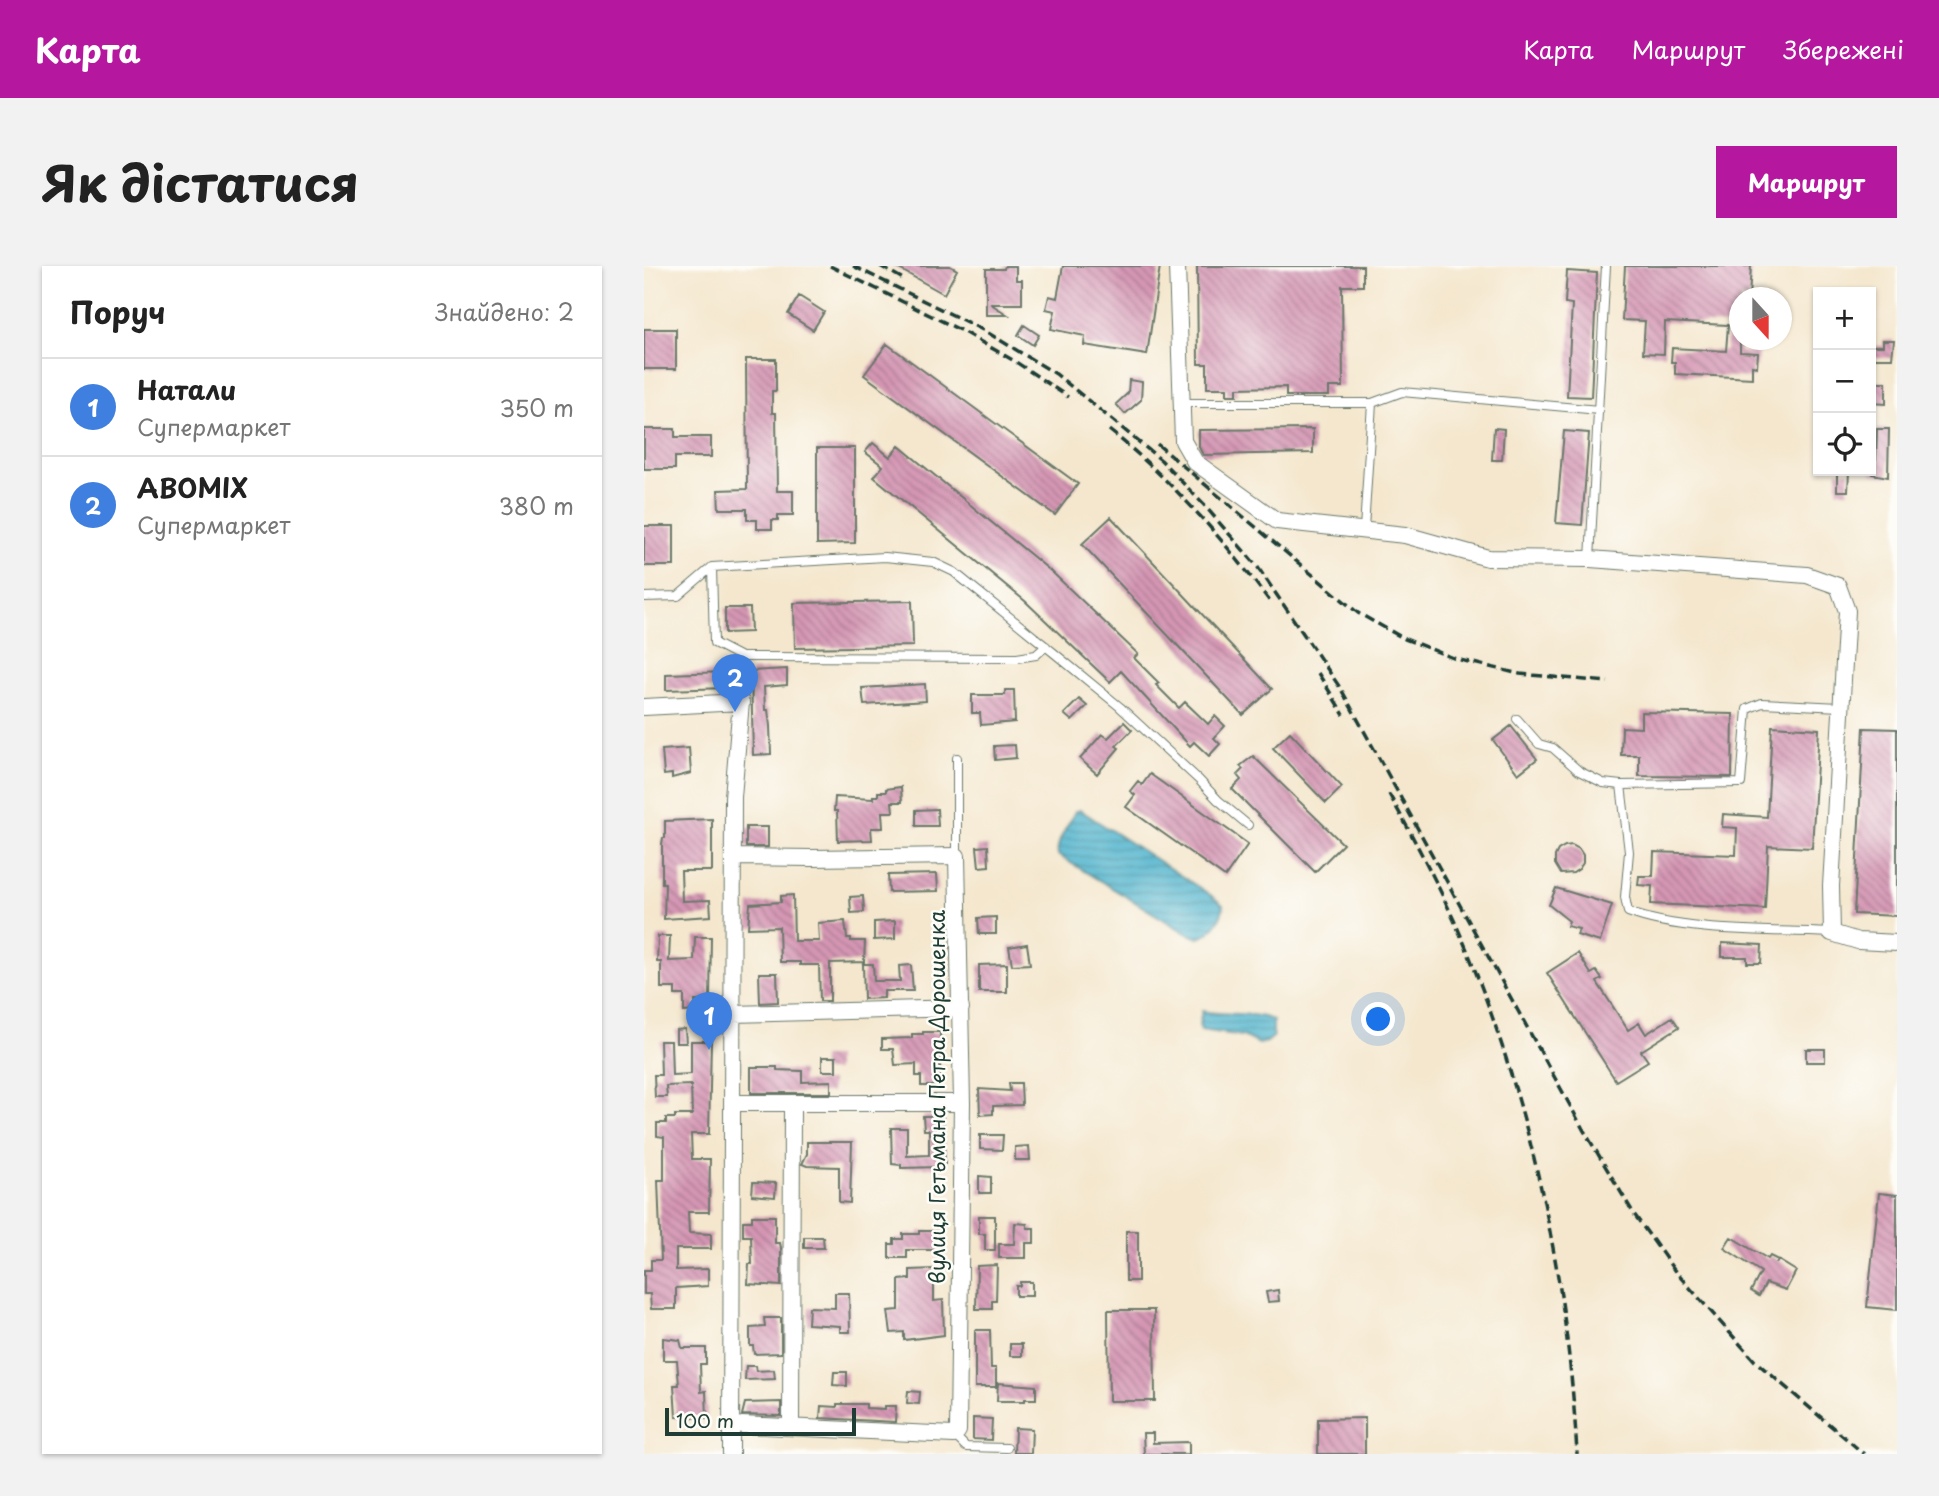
<!DOCTYPE html>
<html lang="uk">
<head>
<meta charset="utf-8">
<style>
	body { margin:0; font-family:"Playpen Sans",sans-serif; background:#f2f2f2; color:#222 }
	.controls { position:absolute; right:21px; top:21px; display:grid; overflow:hidden; border-radius:0px; box-shadow:0 2px 5px #0004 }
	.controls button { width:63px; height:63px; display:grid; place-items:center; padding:0; border:0; border-bottom:2px solid #e0e0e0; background:#fff; color:#222; font:35px sans-serif }
	.compass { position:absolute; left:1085px; top:21px; width:63px; height:63px; border-radius:50%; background:#fff; box-shadow:0 2px 5px #0004; rotate:159deg }
	.scale { position:absolute; left:21px; bottom:18px; width:191px; box-sizing:border-box; padding-left:7px; border:4px solid #1f3d34; border-top:0; font-size:19px; line-height:24px; white-space:nowrap; color:#1f3d34; -webkit-text-stroke:5px #fdfcf7; paint-order:stroke }
	.you { position:absolute; left:735px; top:754px; width:24px; height:24px; margin:-18px; border:5px solid #fff; border-radius:50%; background:#1a73e8; box-shadow:0 0 0 10px #1a73e833 }
	.badge { display:grid; place-items:center; width:46px; height:46px; border-radius:50%; background:#b5179e; color:#fff; font-size:23px; font-weight:700 }
	.pin { position:absolute; translate:-50% -58px; filter:drop-shadow(0 2px 4px #0008) }
	.pin::after { content:''; position:absolute; top:37px; width:24px; height:21px; background:inherit; clip-path:polygon(0 0,100% 0,50% 100%) }
	.list { margin:0; padding:0; list-style:none }
	h2 { display:flex; justify-content:space-between; align-items:center; height:91px; margin:0; padding:0 28px; font-size:30px }
	h2 small { font-size:23px; font-weight:400; color:#767676 }
	.list li { display:grid; grid-template-columns:46px 1fr auto; gap:21px; align-items:center; box-sizing:border-box; height:98px; padding:0 28px; border-top:2px solid #e0e0e0 }
	.list b { display:block; font-size:26px; white-space:nowrap }
	.list p { margin:0; font-size:23px; white-space:nowrap; color:#767676 }
	.list em { font-size:23px; font-style:normal; color:#767676 }
	.icon { flex:none; width:38px; height:38px; fill:none; stroke:currentColor; stroke-width:2; stroke-linecap:round; stroke-linejoin:round }
	.map { position:relative; flex:none; width:1253px; height:1188px; overflow:hidden; border-radius:0px }
	header { display:flex; align-items:center; gap:42px; box-sizing:border-box; height:98px; padding:0 35px; background:#b5179e; color:#fff }
	header strong { font-size:33px }
	nav { display:flex; gap:38px; margin-inline-start:auto; font-size:24px }
	.intro { display:flex; align-items:center; justify-content:space-between; box-sizing:border-box; height:168px; padding:0 42px }
	h1 { margin:0; font-size:49px }
	.button { padding:18px 32px; border-radius:0px; background:#b5179e; color:#fff; font-size:24px; font-weight:700 }
	main { display:flex; gap:42px; padding:0 42px }
	aside { flex:1; background:#fff; border-radius:0px; box-shadow:0 2px 5px #0004 }
	.map>svg:first-child { display:block }
</style>
</head>
<body>
<header>
<strong>Карта</strong>
<nav><a>Карта</a><a>Маршрут</a><a>Збережені</a></nav>
</header>
<div class="intro"><h1>Як дістатися</h1><a class="button">Маршрут</a></div>
<main>
<aside>
<h2>Поруч<small>Знайдено: 2</small></h2>
<ul class="list">
<li><span class="badge" style="background:#3f7fe0">1</span><div><b>Натали</b><p>Супермаркет</p></div><em>350 m</em></li>
<li><span class="badge" style="background:#3f7fe0">2</span><div><b>ABOMIX</b><p>Супермаркет</p></div><em>380 m</em></li>
</ul>
</aside>
<div class="map">
<svg width="1253" height="1188" viewBox="0 0 1253 1188">
	<defs>
		<pattern id="water-rules" width="6" height="5" patternUnits="userSpaceOnUse" patternTransform="scale(1.75)"><rect width="6" height="5" fill="#4eb3cd"/><path d="M0 2.5h6" fill="none" stroke="#4093a7"/></pattern>
		<pattern id="building-back-hatch" width="6" height="6" patternUnits="userSpaceOnUse" patternTransform="scale(1.75)"><rect width="6" height="6" fill="#d596b4"/><path d="M-1 5l2 2M0 0l6 6M5-1l2 2" fill="none" stroke="#ac7c93"/></pattern>
	</defs>
	<rect width="100%" height="100%" fill="#fdfcf7"/>
	<filter id="ink" filterUnits="userSpaceOnUse"><feTurbulence type="fractalNoise" baseFrequency=".0143" numOctaves="2"/><feDisplacementMap in="SourceGraphic" scale="14" xChannelSelector="R" yChannelSelector="G"/><feConvolveMatrix kernelMatrix="1 2 1 2 8 2 1 2 1" color-interpolation-filters="sRGB"/></filter>
	<filter id="wash" filterUnits="userSpaceOnUse"><feTurbulence type="fractalNoise" baseFrequency=".00686" numOctaves="4" result="noise"/><feDisplacementMap in="SourceGraphic" scale="28" xChannelSelector="R" yChannelSelector="G"/><feGaussianBlur stdDeviation="1.57" result="paint"/><feColorMatrix in="noise" values="0 0 0 0 0 0 0 0 0 0 0 0 0 0 0 0 0 1.4 0 .05"/><feComposite in="paint" operator="in"/></filter>
	<g filter="url(#wash)">
		<rect width="100%" height="100%" fill="#f4e7ce"/>
		<path fill="url(#water-rules)" stroke="#367880" stroke-width="2" d="M436,544L565,628L579,639C579,653 567,668 555,672L542,667L414,589C411,575 426,558 431,545Z
			M558,745C582,750 606,745 629,754V771L623,776L615,778L599,770L557,764L555,759Z"/>
		<g id="blocks">
			<path fill="url(#building-back-hatch)" d="M250,0H306L313,4L300,28Z
				M361,0H372V14H378V38H347L364,49H342V3H360Z
				M419,0H516L503,89L440,79L441,70L407,63L411,45L402,43L405,30L413,32Z
				M553,0H719V20H698L699,121H685V130H642V121L593,122V129H583V122H563V98H554Z
				M981,0H1107L1105,32H1096V86L1114,87L1113,101L1108,100V112L1031,108V96H1027L1028,82L1082,85L1084,59L1021,56L1020,88L999,87L1001,55L978,54Z
				M923,5L953,7L947,131L923,130L928,38L921,37Z
				M155,30L180,46L169,64L144,48Z
				M380,59L395,69L389,79L374,69Z
				M0,63H32V103H0Z
				M1239,74H1250L1248,92H1227V80H1239Z
				M243,78L434,218L411,249L220,109Z
				M102,93H132V125H128V147H132L133,225H149V249H134V254H128V263H113V254H103V243H75L74,224L103,223Z
				M485,114L498,116L497,134L481,148L472,138L484,127Z
				M1227,116H1242V138L1227,137Z
				M850,162L860,163L858,194H848Z
				M0,163H31V171H67V191H31V203H0Z
				M669,163V187L559,189L555,181V164Z
				M1233,163H1245L1244,211L1228,208V193H1232Z
				M920,165L945,167L938,259L912,257Z
				M229,177L246,191L255,180L409,307L494,388L490,392L515,417L512,419L535,442L541,436L564,458L571,450L581,460L570,472L576,478L565,490L550,476L546,480L477,405L466,416L381,335L230,211L239,200L221,186Z
				M173,182H211V277L173,278Z
				M1193,205H1205L1204,225H1193Z
				M467,251L628,423L599,449L438,278Z
				M0,260H30V300H0Z
				M268,335L269,380L151,382L150,337Z
				M81,342H106L107,366L81,367Z
				M143,403V419L120,421L121,444H124L126,460L127,488L109,489L107,405Z
				M83,406V422L22,424V408Z
				M281,418L282,435L220,439L218,422Z
				M361,424H370L371,456L337,459L336,447H328V429H361Z
				M435,433L443,440L428,455L420,448Z
				M997,446L1089,448L1088,511L995,510V489H977L978,461L997,462Z
				M480,456L488,464L472,480L475,482L453,508L436,493L458,468L464,472Z
				M867,460L893,493L874,508L849,474Z
				M1128,460L1175,463L1168,582L1124,580L1121,643L1007,638L1008,620L994,619L995,610H1009L1010,586L1092,589L1093,562L1078,561L1079,548L1123,551Z
				M1220,462L1253,463V650L1210,648Z
				M646,466L698,521L682,537L629,482Z
				M371,479L372,492L351,494L350,480Z
				M45,482L47,507L28,512V508L20,509L18,484Z
				M609,490L699,578L671,606L588,523L597,514L593,509L599,503L596,500Z
				M506,508L604,578L581,611L482,541L491,529L486,525L494,515L498,519Z
				M257,521L258,536H248L249,546H238L239,562H227L228,574L194,575L193,545H190L191,531L229,533V530H234V526H242V523Z
				M293,543L294,560H272V544Z
				M68,553V605H37L38,635L66,634L67,650L20,653L21,617H18V578L19,572H21V555Z
				M102,561H124V581H102Z
				M928,579L935,583L939,589V597L935,603L929,607L917,608L911,598V590L914,584L921,580Z
				M344,580L345,600L335,601L333,581Z
				M293,608L294,625L245,626L244,609Z
				M912,622L968,639L956,676L933,669L935,663L923,660L925,655L905,639Z
				M149,629L150,675H175L174,657L201,655L203,672H207V675H221L220,696L186,697V735H176L175,699H156V696H136L135,661L104,662L106,638L137,636V630Z
				M219,630L220,646L207,647L206,631Z
				M352,651V668H335L334,652Z
				M251,655V673L230,674V656Z
				M14,670H26L25,695L50,694L51,671H67L66,735H51L52,745L40,746V729H31V722H17V696H13Z
				M1078,677L1118,679L1117,697H1103V691H1078Z
				M383,678L386,698L368,699L365,681Z
				M934,687L947,708L952,705L958,713L953,716L984,764L995,757L1002,768L1028,751L1035,761L997,785L1004,795L972,815L903,707Z
				M219,698H229L230,715H256L255,700L267,699L269,725H240V732L220,733Z
				M363,698V726H335V699Z
				M115,707H133L134,736L116,737Z
				M41,763L42,777H32V764Z
				M279,766H296V820H277V810H272V798L251,799L249,783H238V773L268,772V768H279Z
				M16,775H27L28,809L47,808V775H67L65,868H47L48,893H66L65,946H44L45,967L67,968V983H32V1004L64,1003V1020L32,1022V1043H7L6,1028H0V1004H7V994H17L14,914H20V871L13,870V857H22V852H31V849H48L47,819L22,820L23,831H11L10,809H17Z
				M1162,783H1181V796H1162Z
				M178,791H192V805H178Z
				M107,801H133V804L158,805V816L187,815V827H107Z
				M365,817H377L378,839L349,840V848L336,849L335,823L366,825Z
				M279,850H299L301,898H296V901L257,902V899L248,898L247,862H263V890L285,889V864H280Z
				M336,869H359L358,884L336,883Z
				M163,876H208L206,937L195,936V901L163,900L158,898L163,888Z
				M385,880L386,894H371V881Z
				M335,910L347,911V927H335Z
				M109,916L132,917L131,931L108,929Z
				M1235,927L1253,929V1044L1223,1041Z
				M108,950H131V977H136L137,982V1020L104,1018L105,998H108L107,970H99V955H108Z
				M335,950H351V984H341V968H335Z
				M371,957L383,958V962H390V977H382V992H355V978H370Z
				M275,965H295V984H263V992H245V978H250V973H259V968H275Z
				M482,965H494V1015H482Z
				M160,971H179L180,982H160Z
				M1087,971L1124,993L1126,990L1134,994L1132,998L1134,994L1152,1005L1142,1024L1122,1017L1115,1030L1107,1025L1117,1006L1080,982Z
				M353,999L352,1035H348V1043H332L333,1000Z
				M290,1003V1035L299,1034L300,1069L260,1074V1066L247,1067L244,1045L255,1044V1014L266,1013V1004Z
				M376,1016H388V1030H372V1020H376Z
				M634,1024L635,1035L624,1036L622,1026Z
				M191,1027H205L206,1066H196V1060L164,1058L165,1041L191,1042Z
				M464,1044H510L511,1135H465Z
				M120,1052H137V1087L110,1088L109,1080H106V1062L121,1061Z
				M331,1064H346L347,1102H352V1121H331Z
				M19,1072L36,1074L38,1082H62V1098H56L57,1126L62,1125L63,1152L32,1151L30,1119H35L33,1094H19Z
				M366,1078H378V1090H366Z
				M102,1100H111L112,1105L130,1104L131,1113L101,1114Z
				M190,1106H203V1120L189,1119Z
				M354,1117L392,1120V1133H381V1135H353Z
				M264,1125L276,1126L275,1138L263,1137Z
				M137,1136V1150L98,1149L101,1137Z
				M193,1138H222V1142L241,1143V1140H252L251,1156L176,1152L177,1140L193,1141Z
				M329,1152L348,1153L347,1174L329,1173Z
				M721,1152V1188H674V1153Z
				M371,1162L388,1163L387,1187H370Z
				M499,1167H509V1177L545,1176V1188H500Z"/>
		</g>
	</g>
	<g filter="url(#ink)">
		<use href="#blocks" fill-opacity="0" stroke="#6a786a" stroke-width="2"/>
		<g fill="none" stroke-linecap="round" stroke-linejoin="round">
			<g stroke="#6a786a" stroke-width="10">
				<path id="service" d="M538,137H728
					M720,263L728,137L758,126L955,144
					M946,293L962,0
					M68,301L70,377L97,391V436
					M0,331L34,330L68,301L241,291L289,296L310,306L410,387L476,441L555,514L574,534L604,559
					M97,391L373,392L392,389L402,380
					M873,453L895,478L909,482L935,505L959,517L977,519
					M313,590V492
					M1188,667C1127,664 1039,667 984,646L981,631L985,586L977,519L1097,517L1103,443L1118,437L1196,441
					M310,1169L322,1181L363,1182"/>
			</g>
			<g stroke="#6a786a" stroke-width="18">
				<path id="minor" d="M533,0L539,175L551,196L633,255L761,269L844,292L946,293L1163,309L1194,320L1203,345L1187,620L1188,667L1214,675L1253,677
					M0,441L97,436L89,531L87,1188
					M89,591L167,592L313,590L318,837L314,1165L310,1169L98,1159
					M88,748L317,742
					M88,837H318
					M147,1161L148,838"/>
			</g>
			<use href="#service" stroke="#fff" stroke-width="8"/>
			<use href="#minor" stroke="#fff" stroke-width="16"/>
			<path stroke="#1f3d34" stroke-width="3.5" stroke-dasharray="10 5" stroke-linecap="butt" d="M186,0L318,65L372,96L424,131
				M209,0L341,65L412,108L517,194L560,239L613,300L697,423L939,863L990,948L1030,1004L1111,1095L1220,1188
				M236,0L261,14
				M465,164C527,213 580,274 627,337
				M513,178L714,347L761,373L812,393L876,408L964,416
				M674,407L700,449
				M745,528C773,578 801,631 823,684C888,844 924,1016 933,1188"/>
		</g>
	</g>
	<g text-anchor="middle" stroke-width="5" stroke-linejoin="round" paint-order="stroke">
		<g font-size="21" fill="#1f3d34" stroke="#fdfcf7">
			<text transform="translate(294 831) rotate(-90)" y="7">вулиця Гетьмана Петра Дорошенка</text>
		</g>
	</g>
</svg>
<div class="controls">
<button>+</button>
<button>−</button>
<button><svg class="icon" aria-label="locate" viewBox="0 0 24 24"><circle cx="12" cy="12" r="6"/><path d="M12 2v4M12 18v4M2 12h4M18 12h4"/></svg></button>
</div>
<svg class="compass" viewBox="-18 -18 36 36"><path d="M0-13l5 13h-10z" fill="#e53935"/><path d="M0 13l5-13h-10z" fill="#767676"/></svg>
<div class="scale">100 m</div>
<div class="you"></div>
<div class="pin badge" style="left:65px;top:784px;background:#3f7fe0">1</div>
<div class="pin badge" style="left:91px;top:446px;background:#3f7fe0">2</div>
</div>
</main>
</body>
</html>
